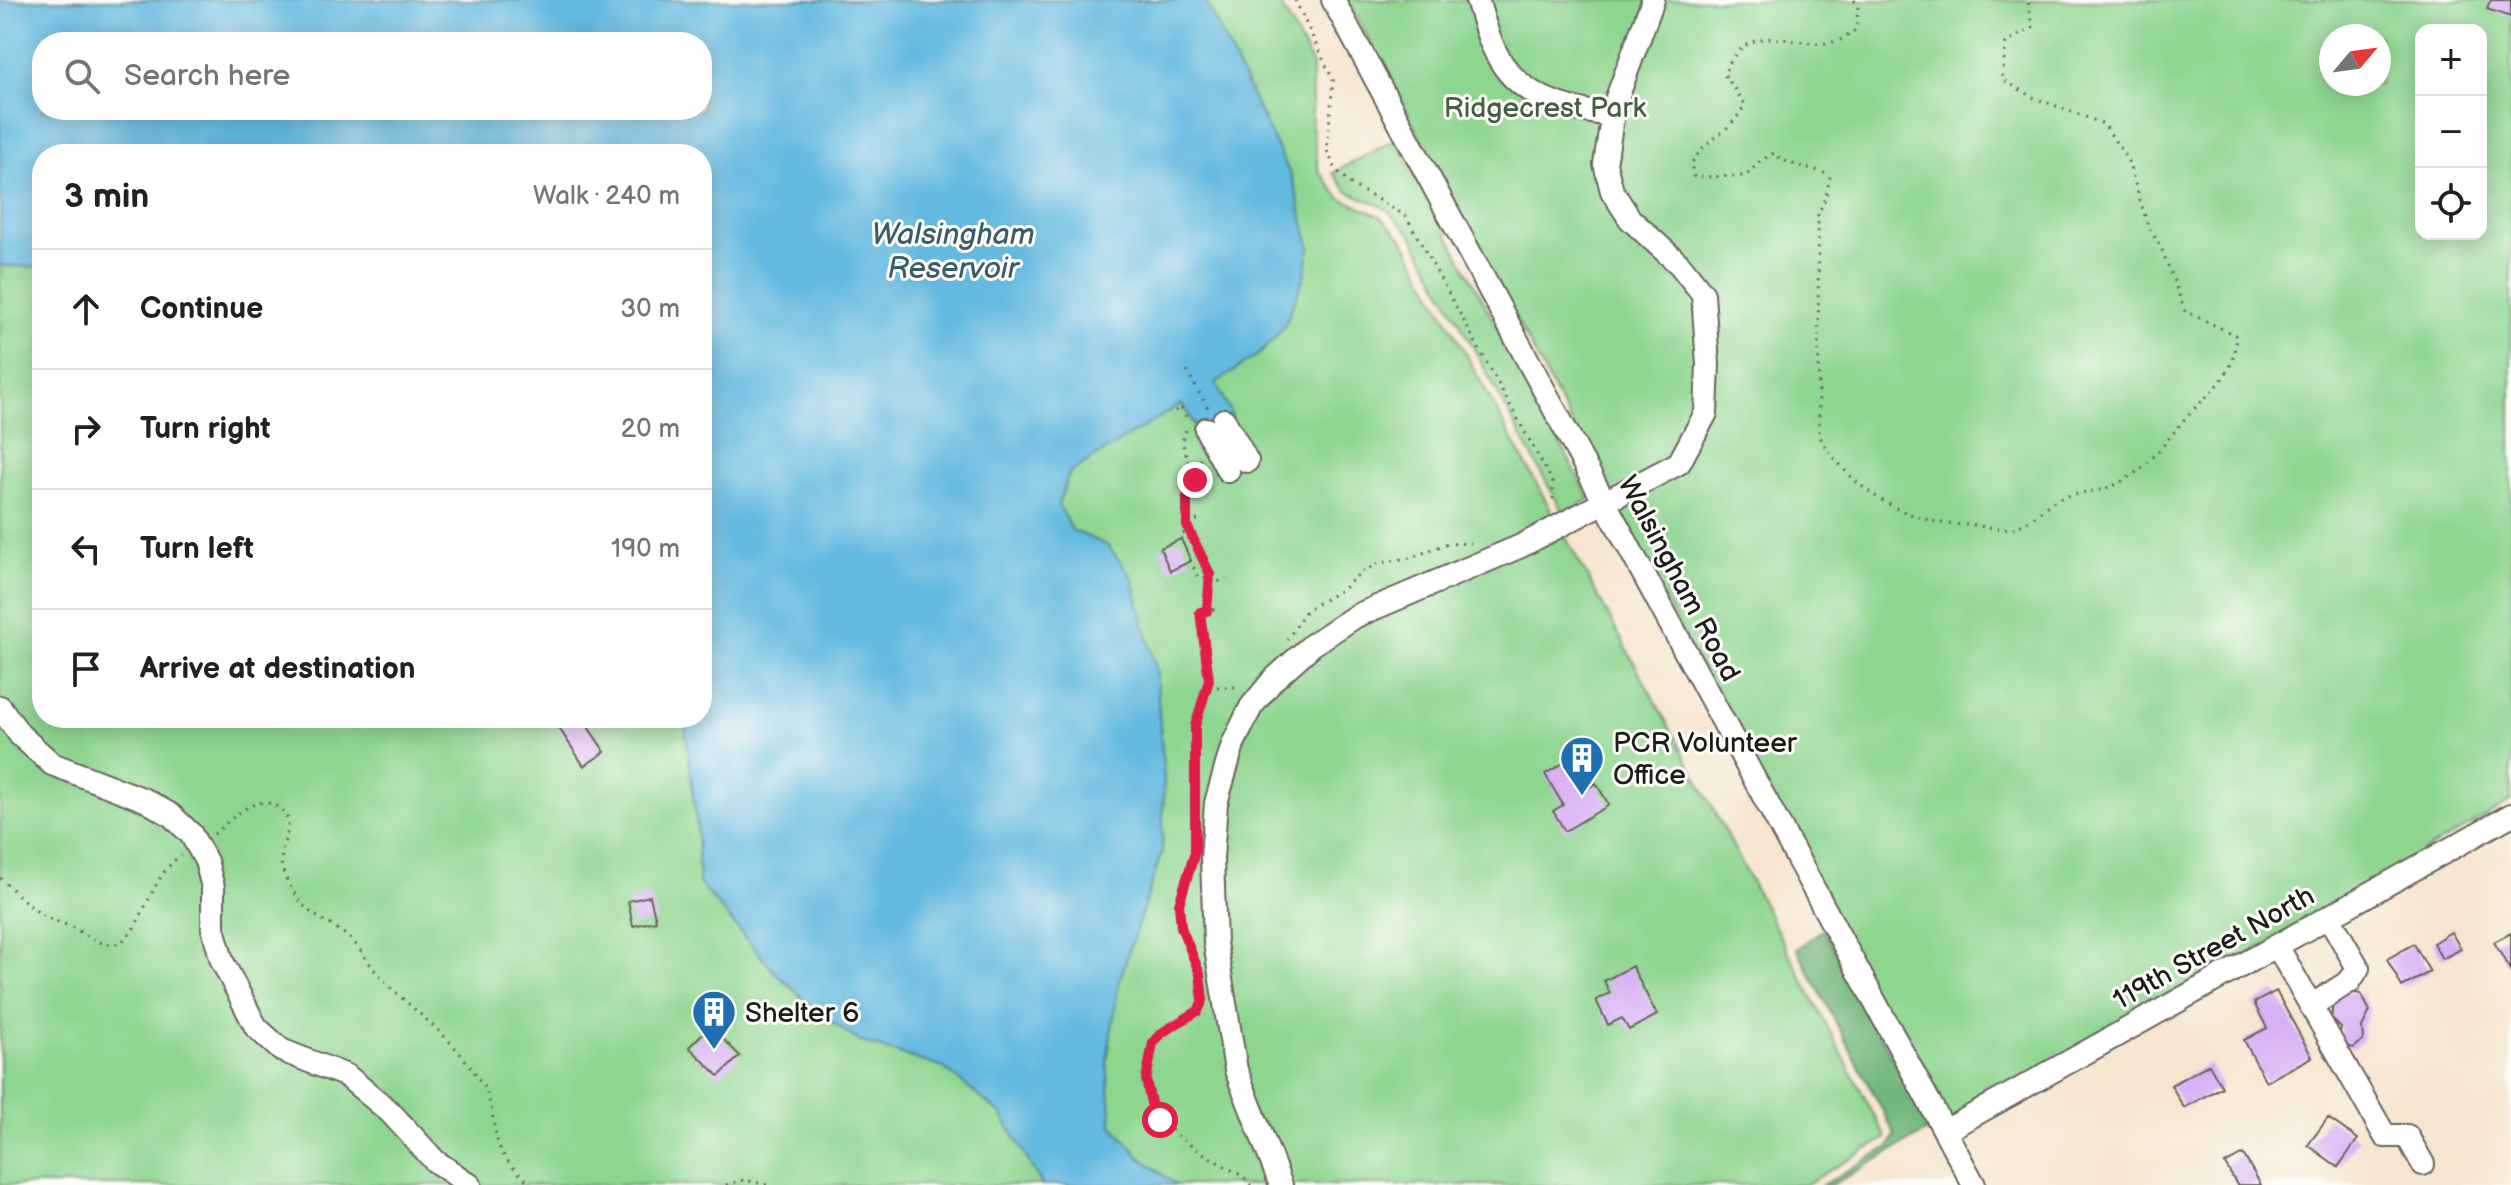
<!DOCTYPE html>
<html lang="en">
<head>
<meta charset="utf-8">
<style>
	body { margin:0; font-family:"Balsamiq Sans",sans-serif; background:#f2f2f2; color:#202124 }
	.controls { position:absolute; right:24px; top:24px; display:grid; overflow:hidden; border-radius:16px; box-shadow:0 4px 20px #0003 }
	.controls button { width:72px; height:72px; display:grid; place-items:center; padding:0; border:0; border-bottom:2px solid #e0e0e0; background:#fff; color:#202124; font:40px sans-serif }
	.compass { position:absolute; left:2319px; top:24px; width:72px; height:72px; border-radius:50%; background:#fff; box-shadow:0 4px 20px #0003; rotate:61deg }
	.stop { position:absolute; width:24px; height:24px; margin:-18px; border:6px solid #e11d48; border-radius:50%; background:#fff }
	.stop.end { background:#e11d48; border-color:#fff; box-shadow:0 2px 8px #0008 }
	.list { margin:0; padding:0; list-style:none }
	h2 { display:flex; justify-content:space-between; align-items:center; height:104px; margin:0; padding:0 32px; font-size:34px }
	h2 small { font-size:26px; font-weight:400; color:#757577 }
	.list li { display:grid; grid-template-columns:52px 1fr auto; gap:24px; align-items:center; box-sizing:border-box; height:120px; padding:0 32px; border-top:2px solid #e0e0e0 }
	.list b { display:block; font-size:30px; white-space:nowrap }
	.list em { font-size:26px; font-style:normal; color:#757577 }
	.icon { flex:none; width:44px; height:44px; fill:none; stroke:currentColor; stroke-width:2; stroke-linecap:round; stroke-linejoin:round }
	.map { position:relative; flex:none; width:2511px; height:1185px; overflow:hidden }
	.search { position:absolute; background:#fff; box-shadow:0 4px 20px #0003; left:32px; top:32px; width:680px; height:88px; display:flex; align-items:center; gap:20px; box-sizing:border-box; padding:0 28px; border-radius:32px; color:#757577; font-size:30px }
	.panel { position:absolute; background:#fff; box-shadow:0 4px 20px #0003; left:32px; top:144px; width:680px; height:584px; border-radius:32px }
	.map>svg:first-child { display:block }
</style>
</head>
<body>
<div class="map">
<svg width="2511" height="1185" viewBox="0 0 2511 1185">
	<rect width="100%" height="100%" fill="#fdfcf7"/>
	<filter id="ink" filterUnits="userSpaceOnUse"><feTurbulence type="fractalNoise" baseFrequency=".0125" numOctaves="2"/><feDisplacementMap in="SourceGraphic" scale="16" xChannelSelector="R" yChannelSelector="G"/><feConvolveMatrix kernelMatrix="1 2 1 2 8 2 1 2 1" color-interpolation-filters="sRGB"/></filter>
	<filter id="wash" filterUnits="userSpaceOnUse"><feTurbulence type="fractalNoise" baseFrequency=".006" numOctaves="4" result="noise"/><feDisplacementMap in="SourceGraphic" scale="32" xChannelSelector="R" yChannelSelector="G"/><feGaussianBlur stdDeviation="1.8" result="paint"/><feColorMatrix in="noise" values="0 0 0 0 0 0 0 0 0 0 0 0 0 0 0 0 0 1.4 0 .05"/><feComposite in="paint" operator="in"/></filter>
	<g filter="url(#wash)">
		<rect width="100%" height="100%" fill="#f6e6d0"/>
		<path fill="#8ed590" stroke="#557856" stroke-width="2" fill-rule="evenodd" d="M0,0H1278L1312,63V126L1319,171L1340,198L1380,216L1403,239L1696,776L1886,1138L1805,1185H0ZM42,42H702V110H42ZM42,154H702V718H42Z
			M1348,0H2511V801L1945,1131ZM2421,30H2481V234H2421ZM2331,36H2379V84H2331Z
			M1396,139L1590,499L1563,513L1412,235L1385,208L1347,191L1333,173Z"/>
		<path fill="#72b67a" stroke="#47694b" stroke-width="2" d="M1823,929L1931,1129L1832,1185H1822L1890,1146L1895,1134L1797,949Z"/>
		<path fill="#64b9e0" stroke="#406a7e" stroke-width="2" fill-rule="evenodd" d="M0,0H1205L1293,180L1310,246L1305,274L1284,327L1262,352L1216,383L1232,416L1199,433L1182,404L1070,472L1058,504L1072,530L1107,545L1132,577L1156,669L1164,780L1162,851L1119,982L1107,1061L1112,1125L1140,1157L1176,1185H1042L1002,1115L944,1068L859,1041L818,1012L773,970L699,883L697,828L684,718H702V154H42V267L0,266ZM42,42H702V110H42Z"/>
		<g id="blocks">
			<path fill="#d9b0f6" d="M2490,0H2511V17L2487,9Z
				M1181,539L1191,561L1170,571L1160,548Z
				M574,718H582L605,752L584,766L559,728Z
				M1569,760L1586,790L1596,783L1609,805L1565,831L1553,811L1563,805L1545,774Z
				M650,896L656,921L633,926L628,901Z
				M2451,932L2461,949L2442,959L2433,943Z
				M2511,933V972L2494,942Z
				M2414,944L2430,972L2402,987L2387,959Z
				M1632,966L1657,1015L1629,1030L1622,1018L1608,1025L1596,1000L1610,993L1604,981Z
				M2276,991L2312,1057L2266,1082L2244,1040L2267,1028L2254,1003Z
				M2347,991L2361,994L2370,1011L2362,1027L2363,1040L2354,1048L2345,1046L2339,1037L2341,1028L2331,1018L2333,1003Z
				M710,1026L740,1056L719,1076L689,1047Z
				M2209,1064L2222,1087L2184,1108L2171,1085Z
				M2328,1118L2358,1139L2338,1167L2308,1145Z
				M2243,1154L2261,1185H2237L2225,1164Z"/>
		</g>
	</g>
	<g filter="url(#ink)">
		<use href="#blocks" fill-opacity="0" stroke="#68635b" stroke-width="2"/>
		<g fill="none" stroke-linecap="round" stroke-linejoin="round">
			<g stroke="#68635b" stroke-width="26">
				<path id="minor" d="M1333,0L1974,1185
					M1477,0C1483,17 1487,37 1496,53C1518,98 1567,110 1612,115
					M1224,420L1247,461
					M1206,429L1228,471
					M0,707L20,735L52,764L145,800L171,815L191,834L206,861L213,887V928L222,961L256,1027L281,1050L347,1076L390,1112L435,1161L470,1185
					M2277,946L2385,1136H2407L2423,1164
					M2311,1006L2350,981L2358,968L2329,917
					M1945,1131L2511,815
					M1281,1185L1236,1070L1215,943L1212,858L1216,803L1233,744L1251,707L1273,680L1312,645L1356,616L1521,546L1679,463L1706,413L1708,365L1703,294L1680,265L1630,219L1612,191L1605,164L1614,106L1653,0"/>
			</g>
			<path stroke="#68635b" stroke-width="3" stroke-dasharray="2 6" stroke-linecap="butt" d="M1295,0L1333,80L1327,151L1336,170L1352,185L1406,216L1553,483V504
				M1854,0L1858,6L1856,29C1815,71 1757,0 1724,74L1745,104C1731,133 1708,136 1691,164L1694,177L1746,176L1760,161L1774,153C1790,169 1811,165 1830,176L1826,197L1818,214L1819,435C1845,482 1894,517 1949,524C1959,525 1970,524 1980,526C1994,528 2007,532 2021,525C2037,518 2048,500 2067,496C2098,489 2106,493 2135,473C2157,458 2170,435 2188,415C2215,387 2233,378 2237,336L2185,311L2161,247L2148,226L2128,161L2104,124L2032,97L2002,79L2006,43L2033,27L2028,0
				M1187,371L1209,410
				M1175,411L1181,407L1187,419
				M1186,430L1182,442L1194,480
				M1200,459L1187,497V526L1210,574L1207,611
				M1188,521L1199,520
				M1181,540L1180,535L1189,531
				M1190,560L1197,575L1216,583L1226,578
				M1287,640L1306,610L1343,589L1360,573L1379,563L1410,558L1446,544L1473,543
				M1208,687L1200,612L1216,609
				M1196,796L1195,726L1208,687H1241
				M214,834C228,823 251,796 271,804C305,816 276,846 282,867C284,877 293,892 299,900C313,920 341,926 356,945C367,958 374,972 386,983C423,1019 454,1038 482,1084C494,1104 492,1123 498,1143C503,1160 520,1174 532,1185
				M1191,863C1176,906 1179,921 1196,962
				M0,878C14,890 27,905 42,915C53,922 66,923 77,930C97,943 118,955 134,928C149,903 156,874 181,855
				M1202,1001L1198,1011L1153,1043C1128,1120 1188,1144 1244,1177L1251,1185
				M726,1185L744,1180L768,1185"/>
			<use href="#minor" stroke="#fff" stroke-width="22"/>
		</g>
	</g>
	<g fill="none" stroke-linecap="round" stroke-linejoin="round" filter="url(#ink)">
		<path stroke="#e11d48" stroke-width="10" d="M1160,1120L1151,1103L1146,1080L1153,1043L1163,1032L1198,1011L1203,1000L1200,974L1181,927L1179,904L1195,852V726L1209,680L1200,612L1207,611L1210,574L1187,526V497L1195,480"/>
	</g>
	<defs>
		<g id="building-pin" transform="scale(2.3)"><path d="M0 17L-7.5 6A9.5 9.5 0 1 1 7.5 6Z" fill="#1f6fb2" stroke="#fdfcf7"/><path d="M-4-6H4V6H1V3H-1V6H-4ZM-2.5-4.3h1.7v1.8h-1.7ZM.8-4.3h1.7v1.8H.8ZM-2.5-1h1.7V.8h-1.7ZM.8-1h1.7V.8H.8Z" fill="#fff"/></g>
	</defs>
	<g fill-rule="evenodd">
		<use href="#building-pin" x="1582" y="758"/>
		<use href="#building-pin" x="714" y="1012"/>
	</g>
	<g text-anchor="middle" stroke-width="6" stroke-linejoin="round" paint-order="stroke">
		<g font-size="28" fill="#445d45" stroke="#fdfcf7">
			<text x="1545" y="117">Ridgecrest Park</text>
		</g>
		<g font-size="28" fill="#1c1c1c" stroke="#fdfcf7">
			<text transform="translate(1680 578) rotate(62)" y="10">Walsingham Road</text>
			<text transform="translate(2213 947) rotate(-29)" y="10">119th Street North</text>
		</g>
		<g font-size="28" fill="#1c1c1c" stroke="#fdfcf7" text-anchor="start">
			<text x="1613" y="752">PCR Volunteer<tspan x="1613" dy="32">Office</tspan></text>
			<text x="745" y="1022">Shelter 6</text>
		</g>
		<g font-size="30" font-style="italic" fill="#395b6a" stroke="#fdfcf7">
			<text x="953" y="244">Walsingham<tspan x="953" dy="34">Reservoir</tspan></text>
		</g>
	</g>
</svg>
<div class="controls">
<button>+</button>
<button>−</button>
<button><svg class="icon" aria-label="locate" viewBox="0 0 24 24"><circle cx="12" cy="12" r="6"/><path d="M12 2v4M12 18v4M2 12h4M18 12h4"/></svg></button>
</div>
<svg class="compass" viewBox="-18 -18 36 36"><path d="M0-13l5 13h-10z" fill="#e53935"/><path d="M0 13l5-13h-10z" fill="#757577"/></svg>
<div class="stop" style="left:1160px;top:1120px"></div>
<div class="stop end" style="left:1195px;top:480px"></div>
<div class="search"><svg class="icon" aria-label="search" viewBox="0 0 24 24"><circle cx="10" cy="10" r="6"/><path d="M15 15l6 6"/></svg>Search here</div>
<section class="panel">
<h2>3 min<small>Walk · 240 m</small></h2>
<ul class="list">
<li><svg class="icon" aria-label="ahead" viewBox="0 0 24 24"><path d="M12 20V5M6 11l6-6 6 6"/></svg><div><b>Continue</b></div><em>30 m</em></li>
<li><svg class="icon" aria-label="right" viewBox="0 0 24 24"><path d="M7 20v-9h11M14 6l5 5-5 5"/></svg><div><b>Turn right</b></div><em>20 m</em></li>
<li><svg class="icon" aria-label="left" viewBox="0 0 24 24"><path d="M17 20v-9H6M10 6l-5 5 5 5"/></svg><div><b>Turn left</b></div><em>190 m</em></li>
<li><svg class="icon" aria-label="arrive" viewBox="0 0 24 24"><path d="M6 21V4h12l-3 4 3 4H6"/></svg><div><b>Arrive at destination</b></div></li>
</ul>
</section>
</div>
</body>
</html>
